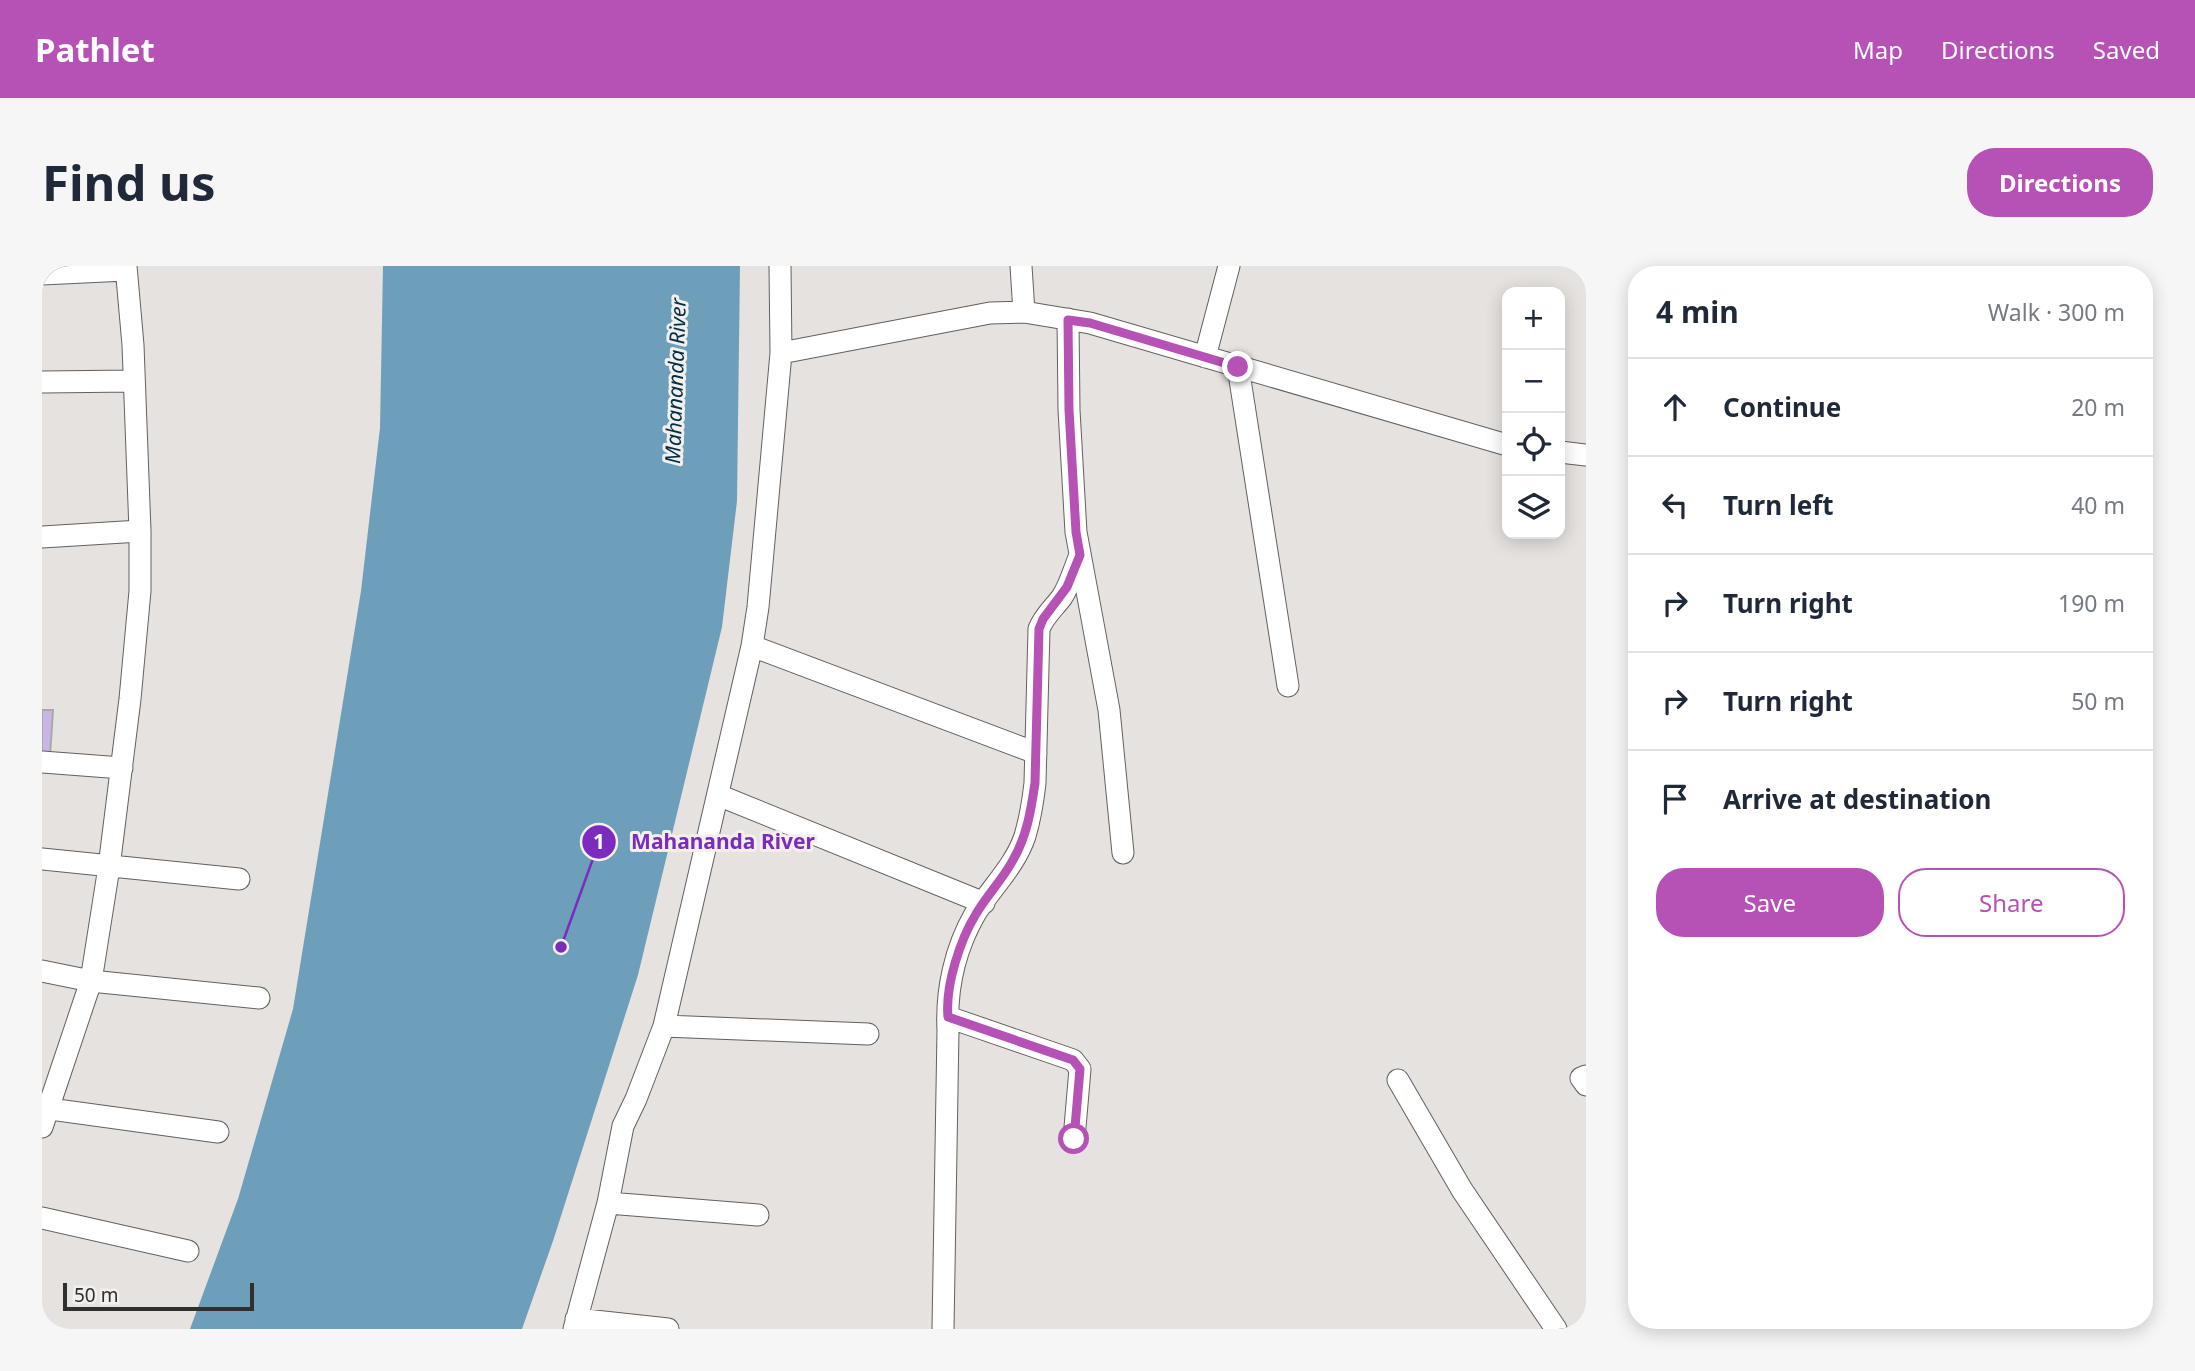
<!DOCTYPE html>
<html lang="en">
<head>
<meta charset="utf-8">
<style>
	body { margin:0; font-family:"Noto Sans",sans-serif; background:#f6f6f7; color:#1f2937 }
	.controls { position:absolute; right:21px; top:21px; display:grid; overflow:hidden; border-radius:14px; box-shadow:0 4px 18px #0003 }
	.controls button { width:63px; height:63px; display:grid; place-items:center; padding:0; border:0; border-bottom:2px solid #e0e1e3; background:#fff; color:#1f2937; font:35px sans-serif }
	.scale { position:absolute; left:21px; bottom:18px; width:191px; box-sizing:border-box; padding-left:7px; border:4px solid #302f2e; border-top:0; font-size:19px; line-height:24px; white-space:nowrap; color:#302f2e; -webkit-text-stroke:5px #f2efec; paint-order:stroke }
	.stop { position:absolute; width:21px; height:21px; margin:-16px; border:5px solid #b651b6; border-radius:50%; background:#fff }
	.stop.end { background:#b651b6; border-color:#fff; box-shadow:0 2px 7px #0008 }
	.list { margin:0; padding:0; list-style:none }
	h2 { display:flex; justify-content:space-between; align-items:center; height:91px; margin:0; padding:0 28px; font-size:30px }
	h2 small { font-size:23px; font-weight:400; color:#747a83 }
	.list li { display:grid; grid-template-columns:46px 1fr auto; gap:21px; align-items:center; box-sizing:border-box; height:98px; padding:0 28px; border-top:2px solid #e0e1e3 }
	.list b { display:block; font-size:26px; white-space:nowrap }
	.list em { font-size:23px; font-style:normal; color:#747a83 }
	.actions { display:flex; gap:14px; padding:21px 28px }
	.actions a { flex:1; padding:16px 0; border:2px solid #b651b6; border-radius:28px; text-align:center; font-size:24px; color:#b651b6 }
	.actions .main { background:#b651b6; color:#fff }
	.icon { flex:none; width:38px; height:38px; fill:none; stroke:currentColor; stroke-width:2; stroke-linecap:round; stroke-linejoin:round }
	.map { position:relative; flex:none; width:1544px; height:1063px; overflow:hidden; border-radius:28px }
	header { display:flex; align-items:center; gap:42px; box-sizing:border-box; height:98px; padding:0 35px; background:#b651b6; color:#fff }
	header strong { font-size:33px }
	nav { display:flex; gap:38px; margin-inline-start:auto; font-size:24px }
	.intro { display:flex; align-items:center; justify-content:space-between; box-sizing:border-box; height:168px; padding:0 42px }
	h1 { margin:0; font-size:49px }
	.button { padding:18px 32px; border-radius:28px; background:#b651b6; color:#fff; font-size:24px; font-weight:700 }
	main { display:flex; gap:42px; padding:0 42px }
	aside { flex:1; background:#fff; border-radius:28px; box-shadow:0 4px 18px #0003 }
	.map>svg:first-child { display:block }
</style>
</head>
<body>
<header>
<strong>Pathlet</strong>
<nav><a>Map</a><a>Directions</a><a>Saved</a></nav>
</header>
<div class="intro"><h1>Find us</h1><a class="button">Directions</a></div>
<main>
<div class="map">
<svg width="1544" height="1063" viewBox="0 0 1544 1063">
	<rect width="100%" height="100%" fill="#e5e2df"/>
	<path fill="#6d9fba" d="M341,0H698L695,235L680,361L596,709L511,975L480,1063H148L196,933L251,743L319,325L338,162Z"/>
	<path fill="#c9b6e4" stroke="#a9a8ab" stroke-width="2" d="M0,444H11L8,490H0Z"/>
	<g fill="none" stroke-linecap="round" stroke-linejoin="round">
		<g stroke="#63605e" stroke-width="23">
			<path id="street" d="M979,0L982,46
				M0,8L84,4
				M1026,53L1027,144L1034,266L1067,444L1081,587
				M739,87L948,47L982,46L1048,57L1465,179
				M1163,91L1187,0
				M1196,101L1246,420
				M0,116L92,115
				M1518,186L1544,189
				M0,271L98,265
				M710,380L994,487
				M0,496L80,502
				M676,529L942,637
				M0,593L197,613
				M0,705L49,715L217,732
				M906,751L1031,794L1038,803L1032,873
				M622,760L826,768
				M1544,810L1539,812L1544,819
				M1356,814L1420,924L1514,1063
				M0,842L176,866
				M0,861L49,715L67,601L88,433L98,325V265L91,79L84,0
				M566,937L716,949
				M0,952L146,985
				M534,1053L626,1063
				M532,1063L566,937L581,860L594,833L622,760L710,380L716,341L739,87L738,0
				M901,1063L906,764C904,724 913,683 933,648C949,622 973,600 983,570C988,553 991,535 993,517L997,363C1002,350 1011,343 1020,331C1028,319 1032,303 1038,289"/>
		</g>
		<use href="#street" stroke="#fff" stroke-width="21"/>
	</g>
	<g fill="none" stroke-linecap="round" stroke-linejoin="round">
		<path stroke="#b651b6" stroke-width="9" d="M1032,873L1038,803L1031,794L906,751C903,720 918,674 934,648C945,629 961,613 971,594C985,570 989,544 993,517L997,363L1001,353L1025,321L1038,289L1034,266L1027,144L1026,54L1048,57L1196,101"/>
	</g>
	<g text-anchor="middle" stroke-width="6" stroke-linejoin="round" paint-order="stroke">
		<g font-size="21" font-style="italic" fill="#012f43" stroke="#f2efec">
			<text transform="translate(634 115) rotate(-88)" y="7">Mahananda River</text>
		</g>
	</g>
	<path fill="none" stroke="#7b2cbf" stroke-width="2.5" d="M519 681L557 576"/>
	<g fill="#7b2cbf" stroke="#f2efec" stroke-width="2.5">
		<circle cx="519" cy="681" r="7"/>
		<circle cx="557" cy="576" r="18"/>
	</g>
	<g font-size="21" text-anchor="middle" font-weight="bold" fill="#fff">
		<text x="557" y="583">1</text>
	</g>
	<g font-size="21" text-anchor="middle" font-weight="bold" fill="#7b2cbf" stroke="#f2efec" stroke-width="6" stroke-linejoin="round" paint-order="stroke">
		<text x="681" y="583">Mahananda River</text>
	</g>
</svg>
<div class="controls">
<button>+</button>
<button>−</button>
<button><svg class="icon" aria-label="locate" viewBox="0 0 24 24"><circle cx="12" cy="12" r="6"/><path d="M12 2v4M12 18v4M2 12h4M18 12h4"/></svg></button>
<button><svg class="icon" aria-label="layers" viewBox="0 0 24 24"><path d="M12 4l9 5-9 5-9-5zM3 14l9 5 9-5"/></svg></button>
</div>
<div class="scale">50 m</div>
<div class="stop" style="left:1032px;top:873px"></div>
<div class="stop end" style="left:1196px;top:101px"></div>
</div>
<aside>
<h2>4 min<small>Walk · 300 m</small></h2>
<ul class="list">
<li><svg class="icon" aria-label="ahead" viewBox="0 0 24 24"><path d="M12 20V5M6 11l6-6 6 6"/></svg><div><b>Continue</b></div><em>20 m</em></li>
<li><svg class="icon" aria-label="left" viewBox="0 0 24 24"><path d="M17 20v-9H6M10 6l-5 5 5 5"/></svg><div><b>Turn left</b></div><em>40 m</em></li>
<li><svg class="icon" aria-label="right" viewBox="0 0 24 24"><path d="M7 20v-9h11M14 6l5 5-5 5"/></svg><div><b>Turn right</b></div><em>190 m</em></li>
<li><svg class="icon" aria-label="right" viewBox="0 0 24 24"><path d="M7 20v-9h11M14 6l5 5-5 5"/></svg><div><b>Turn right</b></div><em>50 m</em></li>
<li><svg class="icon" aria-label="arrive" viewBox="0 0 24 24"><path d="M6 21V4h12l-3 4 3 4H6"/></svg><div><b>Arrive at destination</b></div></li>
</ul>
<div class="actions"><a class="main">Save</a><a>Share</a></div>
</aside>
</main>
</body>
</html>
